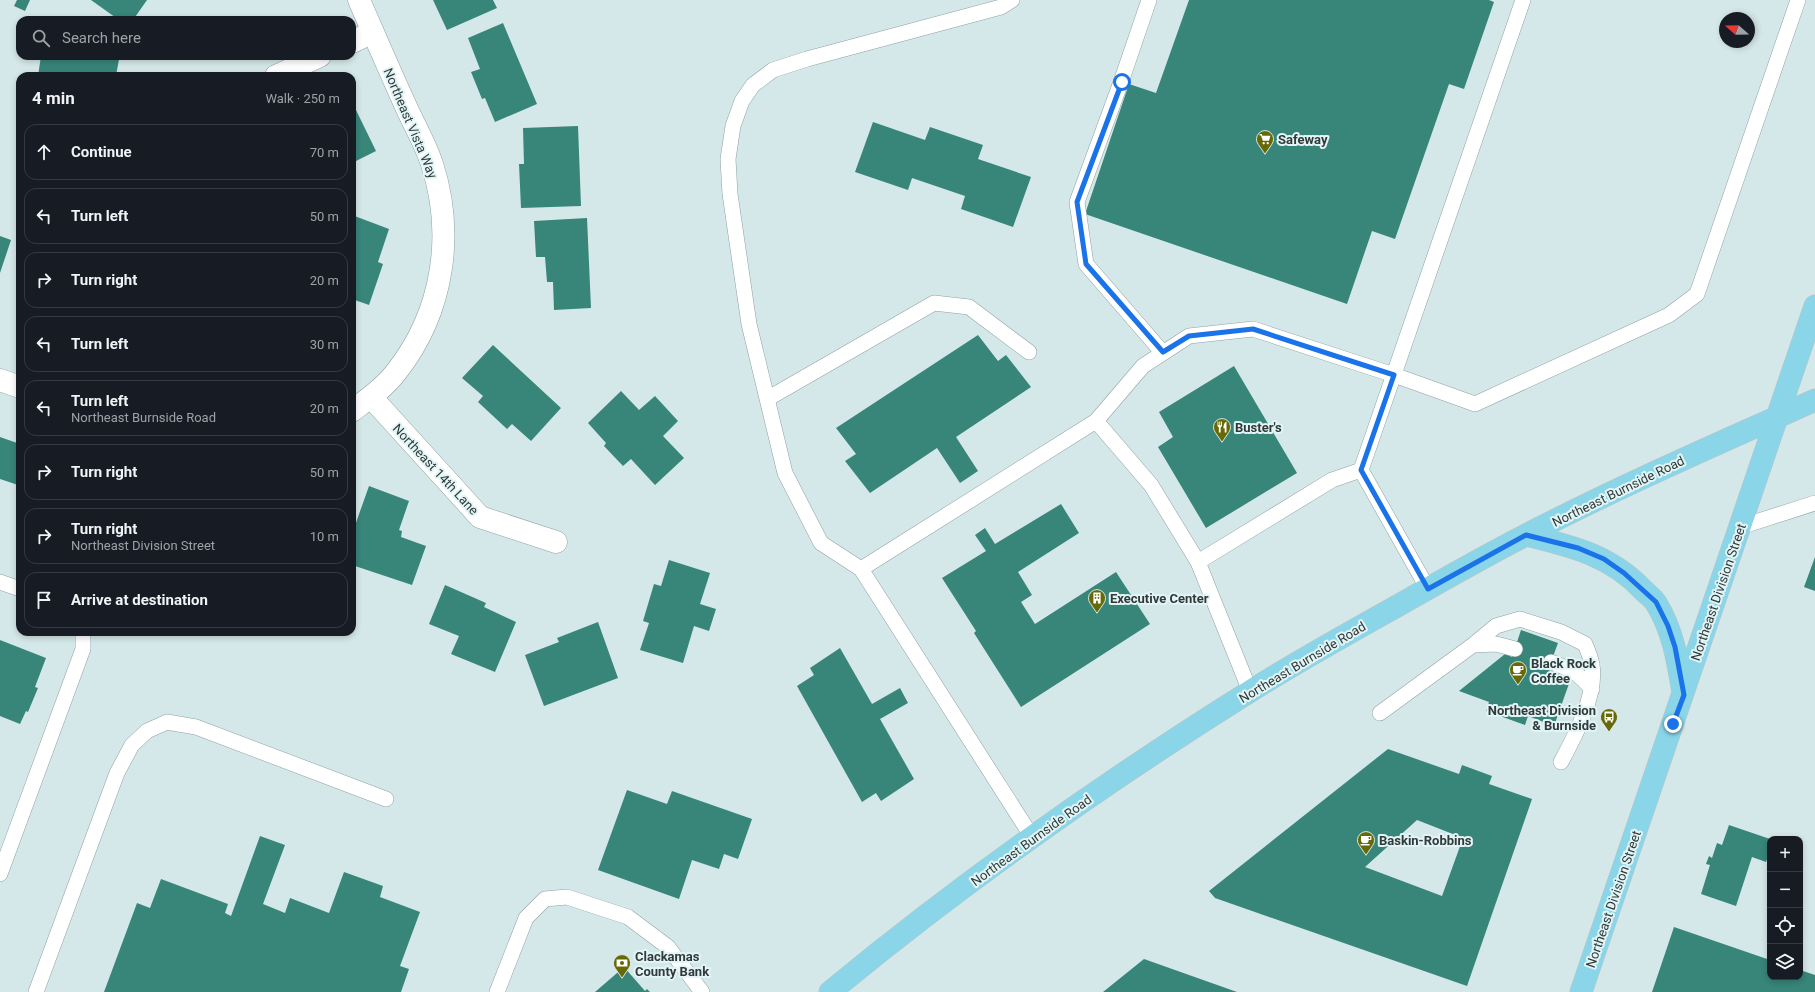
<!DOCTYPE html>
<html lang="en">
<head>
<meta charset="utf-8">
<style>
	body { margin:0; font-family:Roboto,sans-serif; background:#20242c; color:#f1f3f6 }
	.controls { position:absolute; right:12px; bottom:12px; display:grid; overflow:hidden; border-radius:8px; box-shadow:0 2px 6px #0003 }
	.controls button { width:36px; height:36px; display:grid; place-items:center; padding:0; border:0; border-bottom:1px solid #363941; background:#171b24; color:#f1f3f6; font:20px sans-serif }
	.compass { position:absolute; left:1719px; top:12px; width:36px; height:36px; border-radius:50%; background:#171b24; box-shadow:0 2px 6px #0003; rotate:290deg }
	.stop { position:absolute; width:12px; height:12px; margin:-9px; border:3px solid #1a73e8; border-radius:50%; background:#fff }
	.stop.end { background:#1a73e8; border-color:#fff; box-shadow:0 1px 4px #0008 }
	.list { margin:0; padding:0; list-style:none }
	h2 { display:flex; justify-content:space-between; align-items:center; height:52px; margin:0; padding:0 16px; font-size:17px }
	h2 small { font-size:13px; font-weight:400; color:#9ea1a6 }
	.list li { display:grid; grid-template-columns:26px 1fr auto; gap:12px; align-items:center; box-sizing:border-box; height:56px; margin:0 8px 8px; padding:0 8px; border:1px solid #363941; border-radius:12px }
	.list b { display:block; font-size:15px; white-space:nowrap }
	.list p { margin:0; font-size:13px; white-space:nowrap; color:#9ea1a6 }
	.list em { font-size:13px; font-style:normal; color:#9ea1a6 }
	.icon { flex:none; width:22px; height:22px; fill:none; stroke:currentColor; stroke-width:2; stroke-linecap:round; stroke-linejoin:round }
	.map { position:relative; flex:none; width:1815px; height:992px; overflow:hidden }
	.search { position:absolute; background:#171b24; box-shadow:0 2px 6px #0003; left:16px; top:16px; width:340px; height:44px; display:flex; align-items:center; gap:10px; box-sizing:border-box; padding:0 14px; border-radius:12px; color:#9ea1a6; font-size:15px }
	.panel { position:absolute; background:#171b24; box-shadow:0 2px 6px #0003; left:16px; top:72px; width:340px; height:564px; border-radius:12px }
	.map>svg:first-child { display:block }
</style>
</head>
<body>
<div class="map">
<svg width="1815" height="992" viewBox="0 0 1815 992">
	<rect width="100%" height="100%" fill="#d5e8e9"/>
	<path fill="#38857a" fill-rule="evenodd" d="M17,0H30L25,11L14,6Z
		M91,0H147L133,20H119Z
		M433,0H493L497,8L447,30Z
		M1189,0H1489L1494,2L1464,89L1449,84L1395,239L1372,231L1347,304L1085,214L1129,84L1156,93Z
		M503,23L537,104L495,122L485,98L482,99L471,72L480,69L468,38Z
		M41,56H115V59H119L116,76H38Z
		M356,110L376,151L352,163V112Z
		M873,122L925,140L930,127L983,145L978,159L1031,177L1013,227L961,209L965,196L912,178L908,190L855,172Z
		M578,126L581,206L521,208L519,164H524L523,128Z
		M352,215L389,229L378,262L383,264L369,305L352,299Z
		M587,218L591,308L554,310L553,282H547L545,257H536L534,221Z
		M0,236L11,240L0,273Z
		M978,335L998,361L1006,355L1031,387L956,437L978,471L960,483L937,448L870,493L845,461L856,454L836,428Z
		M493,345L561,408L531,441L512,424L507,429L478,402L483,396L462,378Z
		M1234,366L1297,473L1206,528L1158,447L1173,437L1159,412Z
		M621,391L639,410L655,396L678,421L663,436L684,458L655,485L631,459L623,466L604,446L606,443L588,423Z
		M0,437L20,444V480L18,485L0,479Z
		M369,486L409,501L399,530L402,531L401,537L426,546L412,585L352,565V534Z
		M1061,504L1079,533L1018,572L1032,595L1021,602L1035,624L1116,572L1150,624L1021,707L974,633L976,631L942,578L986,551L975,535L985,528L995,544Z
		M1815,557V591L1804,587Z
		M669,560L710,573L700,604L716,609L709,631L694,626L683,663L640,650L649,623L643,621L654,584L661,586Z
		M445,585L486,603L484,607L516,622L495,672L451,654L459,636L429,624Z
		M598,622L618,678L544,706L525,655L559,642L557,638Z
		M1521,630L1558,643L1548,670L1571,678L1554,726L1528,716L1525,725L1486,711L1489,702L1459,691L1505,654L1512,657Z
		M0,640L46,658L35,687L38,688L28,712L26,711L20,724L0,716Z
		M840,648L872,704L900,688L908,703L880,719L914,779L881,801L876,793L862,802L797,686L814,675L810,668Z
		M1388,749L1459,774L1462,765L1492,776L1489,784L1532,799L1467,986L1215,898L1209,891ZM1417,820L1463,838L1442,896L1365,867Z
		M627,790L667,804L672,791L752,819L738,859L724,854L719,869L692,860L679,899L598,870Z
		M1729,825L1770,839V850L1766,862L1752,857L1736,906L1701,894L1710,865L1706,864L1709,856L1712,858L1717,843L1722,845Z
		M260,836L285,845L263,904L285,913L290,898L329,913L344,872L383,886L380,897L420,912L400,966L409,969L401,992H104L137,903L150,908L161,879L228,904L225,913L231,916Z
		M1674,927L1770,960V977H1800V970L1815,975V992H1652Z
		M1144,959L1237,992H1103Z
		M624,967L645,991L647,989L650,992H595Z"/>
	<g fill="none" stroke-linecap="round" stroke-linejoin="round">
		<g stroke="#90a1a3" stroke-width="16">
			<path id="service" d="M1149,0L1121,82L1077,202L1086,264L1163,353
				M767,399L934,303L969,307L1029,352
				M1096,421L1151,485L1198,562
				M1740,527L1815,503
				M861,569L821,543L785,473L749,324L730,194L728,159L733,126L742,101L753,85L773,70L807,59L1001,7L1012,0
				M0,582L20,589
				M1428,589L1361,470L1523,0
				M1473,645L1496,644L1515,649
				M1551,662C1571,669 1578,673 1592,689
				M1250,691L1198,562L1332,480L1361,470
				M1380,713L1473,645L1496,626L1520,619L1561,632L1585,644C1588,651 1591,658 1592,665C1597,695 1575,736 1561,762
				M1032,837L861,569L1096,421L1143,366L1189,336L1253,329L1394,375L1475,404L1669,315L1697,294L1798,0
				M0,874L83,649V632
				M36,992L117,773L132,745L147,731L167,722L196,727L386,799
				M497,992L526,918L545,899L567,897L628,917L668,947L702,992"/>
		</g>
		<g stroke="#90a1a3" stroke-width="23">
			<path id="minor" d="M352,42L373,32
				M276,76L320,56
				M0,380L20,387
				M371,397L480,517L556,542
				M352,411C368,399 385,387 397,371C443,312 455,235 432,164C426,146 416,128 408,111C391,74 375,37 359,0"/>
		</g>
		<g stroke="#c1c4c4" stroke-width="23">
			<path id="primary" d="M1526,535C1571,546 1610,555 1643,590C1647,594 1653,598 1656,603C1673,630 1678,662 1683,693
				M830,992C962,883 1104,783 1249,692C1298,661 1349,633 1399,605C1441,581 1483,557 1526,535C1620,486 1718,444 1815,400
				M1581,992L1815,306"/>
		</g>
		<use href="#service" stroke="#fff" stroke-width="15"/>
		<use href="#minor" stroke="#fff" stroke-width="22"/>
		<use href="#primary" stroke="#8bd5e9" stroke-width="22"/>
	</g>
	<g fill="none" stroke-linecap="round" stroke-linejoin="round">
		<path stroke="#1a73e8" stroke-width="5" d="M1122,82L1077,202L1086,264L1163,352L1189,336L1253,329L1394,375L1361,470L1428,589L1526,535L1578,548L1604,559L1624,573L1656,602L1668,626L1675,647L1684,695L1673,724"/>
	</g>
	<defs>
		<g id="supermarket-pin" transform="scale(0.9)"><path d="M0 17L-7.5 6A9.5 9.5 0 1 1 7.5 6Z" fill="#676906" stroke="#e2f5f6"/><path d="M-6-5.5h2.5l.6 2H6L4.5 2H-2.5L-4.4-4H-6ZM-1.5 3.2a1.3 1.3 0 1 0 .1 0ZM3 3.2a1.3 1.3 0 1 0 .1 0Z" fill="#fff"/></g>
		<g id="restaurant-pin" transform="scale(0.9)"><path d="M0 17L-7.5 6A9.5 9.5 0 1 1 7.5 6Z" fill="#676906" stroke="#e2f5f6"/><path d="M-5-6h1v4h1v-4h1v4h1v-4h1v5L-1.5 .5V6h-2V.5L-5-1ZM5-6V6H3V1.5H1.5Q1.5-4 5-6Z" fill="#fff"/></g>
		<g id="building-pin" transform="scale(0.9)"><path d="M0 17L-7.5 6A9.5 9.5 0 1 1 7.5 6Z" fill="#676906" stroke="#e2f5f6"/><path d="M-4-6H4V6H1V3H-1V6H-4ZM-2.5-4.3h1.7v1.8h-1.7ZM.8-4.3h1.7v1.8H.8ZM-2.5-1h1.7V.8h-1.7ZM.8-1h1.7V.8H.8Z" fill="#fff"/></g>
		<g id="cafe-pin" transform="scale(0.9)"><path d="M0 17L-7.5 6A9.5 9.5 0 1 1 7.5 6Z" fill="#676906" stroke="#e2f5f6"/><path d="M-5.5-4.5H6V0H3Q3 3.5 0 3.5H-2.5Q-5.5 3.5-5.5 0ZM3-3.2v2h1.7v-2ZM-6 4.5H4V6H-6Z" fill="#fff"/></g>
		<g id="bus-pin" transform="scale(0.9)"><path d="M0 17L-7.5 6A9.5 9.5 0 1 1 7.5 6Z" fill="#676906" stroke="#e2f5f6"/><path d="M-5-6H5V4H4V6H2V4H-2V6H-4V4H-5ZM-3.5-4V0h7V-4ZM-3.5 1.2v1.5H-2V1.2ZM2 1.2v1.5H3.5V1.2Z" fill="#fff"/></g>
		<g id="bank-pin" transform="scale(0.9)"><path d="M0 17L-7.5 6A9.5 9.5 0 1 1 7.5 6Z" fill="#676906" stroke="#e2f5f6"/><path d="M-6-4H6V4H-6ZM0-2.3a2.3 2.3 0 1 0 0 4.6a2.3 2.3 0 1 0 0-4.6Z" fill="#fff"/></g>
	</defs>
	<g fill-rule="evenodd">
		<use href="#supermarket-pin" x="1265" y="139"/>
		<use href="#restaurant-pin" x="1222" y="427"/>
		<use href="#building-pin" x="1097" y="598"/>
		<use href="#cafe-pin" x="1518" y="670"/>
		<use href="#bus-pin" x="1609" y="717"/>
		<use href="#cafe-pin" x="1366" y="840"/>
		<use href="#bank-pin" x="622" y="963"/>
	</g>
	<g text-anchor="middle" stroke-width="4" stroke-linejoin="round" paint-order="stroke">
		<g font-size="13" fill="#313939" stroke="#e2f5f6">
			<text transform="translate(411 123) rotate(67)" y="5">Northeast Vista Way</text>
			<text transform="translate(436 469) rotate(47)" y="5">Northeast 14th Lane</text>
			<text transform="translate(1618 491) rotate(-26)" y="5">Northeast Burnside Road</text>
			<text transform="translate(1718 592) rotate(-71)" y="5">Northeast Division Street</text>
			<text transform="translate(1302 662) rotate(-31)" y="5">Northeast Burnside Road</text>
			<text transform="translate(1031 840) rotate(-36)" y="5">Northeast Burnside Road</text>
			<text transform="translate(1613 899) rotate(-71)" y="5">Northeast Division Street</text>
		</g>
		<g font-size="13" font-weight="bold" fill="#313939" stroke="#e2f5f6" text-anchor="start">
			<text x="1278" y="144">Safeway</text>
			<text x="1235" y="432">Buster's</text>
			<text x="1110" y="603">Executive Center</text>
			<text x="1531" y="668">Black Rock<tspan x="1531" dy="15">Coffee</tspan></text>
			<text x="1596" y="715" text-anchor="end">Northeast Division<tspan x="1596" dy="15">&amp; Burnside</tspan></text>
			<text x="1379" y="845">Baskin-Robbins</text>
			<text x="635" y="961">Clackamas<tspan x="635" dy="15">County Bank</tspan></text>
		</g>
	</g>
</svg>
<div class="controls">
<button>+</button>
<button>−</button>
<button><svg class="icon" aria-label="locate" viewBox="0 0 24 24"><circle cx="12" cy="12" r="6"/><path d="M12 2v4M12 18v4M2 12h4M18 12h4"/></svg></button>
<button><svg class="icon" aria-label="layers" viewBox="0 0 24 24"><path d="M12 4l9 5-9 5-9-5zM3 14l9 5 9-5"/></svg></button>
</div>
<svg class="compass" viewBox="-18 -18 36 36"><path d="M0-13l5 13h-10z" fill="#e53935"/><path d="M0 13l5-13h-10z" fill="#9ea1a6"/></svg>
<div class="stop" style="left:1122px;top:82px"></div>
<div class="stop end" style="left:1673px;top:724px"></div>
<div class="search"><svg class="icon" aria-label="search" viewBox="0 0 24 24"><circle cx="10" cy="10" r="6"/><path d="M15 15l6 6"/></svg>Search here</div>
<section class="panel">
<h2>4 min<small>Walk · 250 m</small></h2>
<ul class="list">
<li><svg class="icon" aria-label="ahead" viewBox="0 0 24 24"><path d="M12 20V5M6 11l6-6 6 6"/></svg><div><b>Continue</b></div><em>70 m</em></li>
<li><svg class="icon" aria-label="left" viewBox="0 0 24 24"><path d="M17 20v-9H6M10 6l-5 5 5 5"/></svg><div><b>Turn left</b></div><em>50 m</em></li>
<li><svg class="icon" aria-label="right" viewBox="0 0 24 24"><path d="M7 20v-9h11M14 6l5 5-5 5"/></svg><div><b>Turn right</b></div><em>20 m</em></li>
<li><svg class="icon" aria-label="left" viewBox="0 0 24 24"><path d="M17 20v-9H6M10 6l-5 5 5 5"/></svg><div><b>Turn left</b></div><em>30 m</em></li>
<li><svg class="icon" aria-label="left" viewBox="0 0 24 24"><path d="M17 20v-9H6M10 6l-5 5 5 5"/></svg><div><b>Turn left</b><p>Northeast Burnside Road</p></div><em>20 m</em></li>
<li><svg class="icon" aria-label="right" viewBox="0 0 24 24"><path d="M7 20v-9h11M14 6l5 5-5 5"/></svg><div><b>Turn right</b></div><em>50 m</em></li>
<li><svg class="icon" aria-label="right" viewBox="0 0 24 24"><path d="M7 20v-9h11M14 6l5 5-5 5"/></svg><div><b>Turn right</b><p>Northeast Division Street</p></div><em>10 m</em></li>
<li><svg class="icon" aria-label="arrive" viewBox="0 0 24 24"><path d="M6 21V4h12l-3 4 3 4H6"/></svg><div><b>Arrive at destination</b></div></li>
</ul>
</section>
</div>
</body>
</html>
